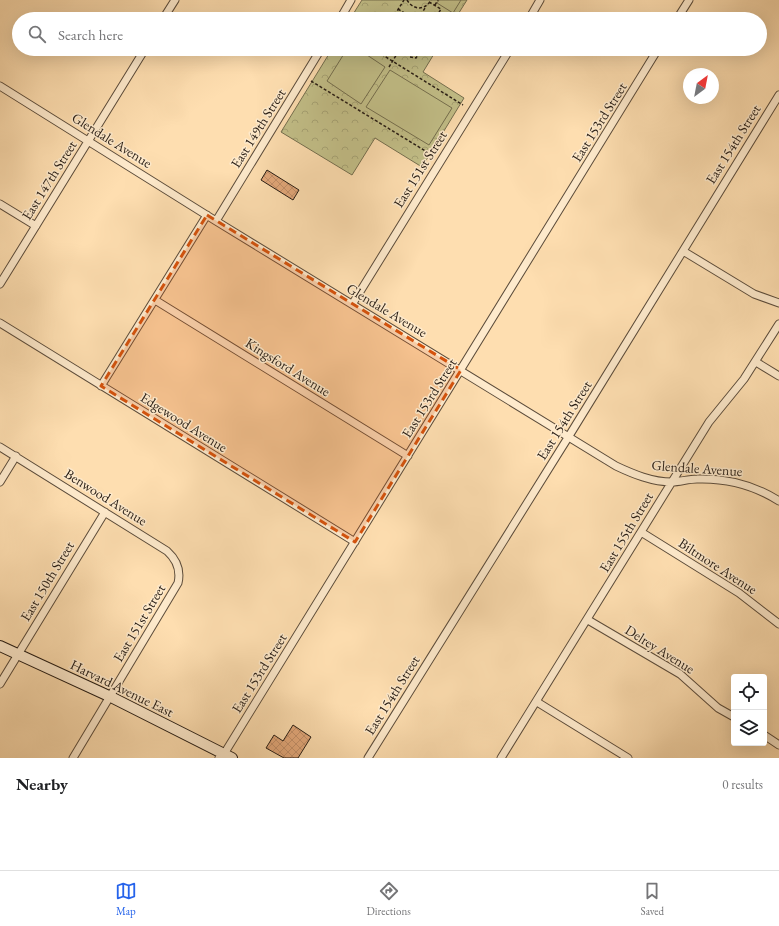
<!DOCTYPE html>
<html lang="en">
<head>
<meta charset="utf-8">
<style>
	body { margin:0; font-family:"EB Garamond",serif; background:#f2f2f2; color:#202124 }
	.controls { position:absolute; right:12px; bottom:12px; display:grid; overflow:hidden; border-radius:4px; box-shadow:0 4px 16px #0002 }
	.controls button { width:36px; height:36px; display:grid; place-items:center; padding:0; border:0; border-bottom:1px solid #e0e0e0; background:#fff; color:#202124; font:20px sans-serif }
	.compass { position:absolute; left:683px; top:68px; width:36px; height:36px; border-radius:50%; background:#fff; box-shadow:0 4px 16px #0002; rotate:32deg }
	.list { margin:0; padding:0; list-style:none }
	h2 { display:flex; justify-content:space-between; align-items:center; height:52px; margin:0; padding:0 16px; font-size:17px }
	h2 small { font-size:13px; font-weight:400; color:#757577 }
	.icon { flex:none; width:22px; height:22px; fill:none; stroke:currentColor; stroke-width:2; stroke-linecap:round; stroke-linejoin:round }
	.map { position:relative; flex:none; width:779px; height:758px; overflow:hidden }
	.search { position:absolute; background:#fff; box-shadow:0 4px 16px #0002; left:12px; right:12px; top:12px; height:44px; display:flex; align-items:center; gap:10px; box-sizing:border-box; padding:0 14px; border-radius:22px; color:#757577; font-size:15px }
	.sheet { height:112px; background:#fff }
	nav { display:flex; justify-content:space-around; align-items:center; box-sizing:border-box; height:56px; border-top:1px solid #e0e0e0; background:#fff; font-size:11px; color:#757577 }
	nav a { display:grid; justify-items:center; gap:2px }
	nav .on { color:#2563eb }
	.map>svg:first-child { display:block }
</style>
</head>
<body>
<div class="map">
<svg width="779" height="758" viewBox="0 0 779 758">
	<defs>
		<pattern id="park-crowns" width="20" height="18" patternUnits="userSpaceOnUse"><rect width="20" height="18" fill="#c3c089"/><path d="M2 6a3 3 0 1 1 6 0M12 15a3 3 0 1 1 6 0" fill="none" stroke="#a7a475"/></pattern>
		<pattern id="building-cross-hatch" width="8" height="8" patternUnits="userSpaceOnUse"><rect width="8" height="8" fill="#e3a87a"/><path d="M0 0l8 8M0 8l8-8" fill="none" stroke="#c39069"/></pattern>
	</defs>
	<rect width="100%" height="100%" fill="#fedeb0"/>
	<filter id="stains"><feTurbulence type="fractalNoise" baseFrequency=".005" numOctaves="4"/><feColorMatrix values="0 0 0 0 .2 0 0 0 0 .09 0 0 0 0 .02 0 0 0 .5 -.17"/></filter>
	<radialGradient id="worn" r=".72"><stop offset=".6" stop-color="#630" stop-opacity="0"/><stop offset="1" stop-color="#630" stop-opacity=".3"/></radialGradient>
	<path fill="url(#park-crowns)" stroke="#746e4e" d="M362,0H467L455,19H350Z
		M332,49H437L423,72L464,98L422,167L375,138L352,175L281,132Z"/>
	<path fill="#c3c089" stroke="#746e4e" d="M439,0H461L453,13L437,3Z
		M347,49H358L385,67L361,104L327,81Z
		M390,70L452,108L429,145L366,107Z"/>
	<path fill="url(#building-cross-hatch)" stroke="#261c14" d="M267,170L299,190L293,200L261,180Z
		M293,725L311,737L298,758H284L266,748L274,735L283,741Z"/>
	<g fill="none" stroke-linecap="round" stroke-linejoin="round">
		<g stroke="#5c4c3b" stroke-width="9">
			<path id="street" d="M163,19L175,0
				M340,19L351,0
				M529,19L540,0
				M677,19L689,0
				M0,86L216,221L616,466C633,474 652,482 672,482C680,482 688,479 697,479C727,478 754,485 779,501
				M0,204L36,226
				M216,221L321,49
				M683,251L754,294L779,303
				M0,284L145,49
				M155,300L408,456
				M353,303L510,49
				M0,323L355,542
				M756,362L779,376
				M101,386L207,215
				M0,447L167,551C177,560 181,570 178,583L73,758
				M0,482L16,456
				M641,532L739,593L779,624
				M588,620L680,674L718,708L734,717
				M0,684L105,512
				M537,702L628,758
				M764,735L779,745
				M219,758L224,754L658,49
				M368,758L569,436L779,95
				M501,758L709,422L744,379L779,324"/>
		</g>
		<g stroke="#261c14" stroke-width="12">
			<path id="secondary" d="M0,646L111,697L232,758"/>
		</g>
		<path stroke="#261c14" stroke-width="1.5" stroke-dasharray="3 2" stroke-linecap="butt" d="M407,0C413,10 425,11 431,0
			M429,2L441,9L435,19
			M435,5L438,0
			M398,9L414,19
			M392,19L404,0
			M418,19L425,8
			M373,49L463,105
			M404,49L410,57L416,58L422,49
			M389,67L400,49
			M311,81L432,155"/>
		<use href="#street" stroke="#feeacc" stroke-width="7"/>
		<use href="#secondary" stroke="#feeacc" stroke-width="10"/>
	</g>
	<path fill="#d5530d" fill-opacity="0.2" stroke="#d5530d" stroke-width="3" stroke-dasharray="8 5" stroke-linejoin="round" d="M207,215L461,370L355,542L101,386Z"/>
	<g text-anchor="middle" stroke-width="3" stroke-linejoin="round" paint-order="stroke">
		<g font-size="14" fill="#261c14" stroke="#feeacc">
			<text transform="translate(599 122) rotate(-58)" y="5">East 153rd Street</text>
			<text transform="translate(258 128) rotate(-58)" y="5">East 149th Street</text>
			<text transform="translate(112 140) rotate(32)" y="5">Glendale Avenue</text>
			<text transform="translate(733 144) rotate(-58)" y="5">East 154th Street</text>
			<text transform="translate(420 169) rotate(-58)" y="5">East 151st Street</text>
			<text transform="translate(49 180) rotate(-58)" y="5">East 147th Street</text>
			<text transform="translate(387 310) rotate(31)" y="5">Glendale Avenue</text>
			<text transform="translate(288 367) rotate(32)" y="5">Kingsford Avenue</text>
			<text transform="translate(429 398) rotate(-58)" y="5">East 153rd Street</text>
			<text transform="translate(564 420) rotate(-58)" y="5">East 154th Street</text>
			<text transform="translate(184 422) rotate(32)" y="5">Edgewood Avenue</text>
			<text transform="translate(697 468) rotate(4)" y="5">Glendale Avenue</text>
			<text transform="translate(106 497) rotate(32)" y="5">Benwood Avenue</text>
			<text transform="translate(626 532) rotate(-59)" y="5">East 155th Street</text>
			<text transform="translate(718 566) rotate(33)" y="5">Biltmore Avenue</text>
			<text transform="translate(47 581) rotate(-59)" y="5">East 150th Street</text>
			<text transform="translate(139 623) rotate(-59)" y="5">East 151st Street</text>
			<text transform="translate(660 649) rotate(32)" y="5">Delrey Avenue</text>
			<text transform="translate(259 673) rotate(-58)" y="5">East 153rd Street</text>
			<text transform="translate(122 688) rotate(26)" y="5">Harvard Avenue East</text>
			<text transform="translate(392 695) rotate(-58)" y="5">East 154th Street</text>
		</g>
	</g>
	<rect width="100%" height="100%" filter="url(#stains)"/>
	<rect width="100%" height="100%" fill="url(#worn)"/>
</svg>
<div class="controls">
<button><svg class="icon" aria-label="locate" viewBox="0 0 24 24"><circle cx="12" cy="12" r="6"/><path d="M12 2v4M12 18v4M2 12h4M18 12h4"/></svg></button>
<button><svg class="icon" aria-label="layers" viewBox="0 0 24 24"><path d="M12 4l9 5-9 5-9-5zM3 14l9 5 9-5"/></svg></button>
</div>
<svg class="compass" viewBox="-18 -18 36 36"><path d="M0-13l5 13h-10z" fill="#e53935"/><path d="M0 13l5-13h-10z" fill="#757577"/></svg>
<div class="search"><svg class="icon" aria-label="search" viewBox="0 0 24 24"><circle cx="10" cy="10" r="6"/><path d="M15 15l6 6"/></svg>Search here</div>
</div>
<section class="sheet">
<h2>Nearby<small>0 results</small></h2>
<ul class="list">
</ul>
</section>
<nav>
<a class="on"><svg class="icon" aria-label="map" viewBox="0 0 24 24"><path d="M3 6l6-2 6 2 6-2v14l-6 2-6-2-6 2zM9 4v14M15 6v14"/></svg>Map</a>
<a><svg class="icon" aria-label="directions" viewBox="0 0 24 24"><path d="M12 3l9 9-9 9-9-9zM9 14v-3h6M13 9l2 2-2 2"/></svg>Directions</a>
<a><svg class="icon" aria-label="saved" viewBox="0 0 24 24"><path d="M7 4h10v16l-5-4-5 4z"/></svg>Saved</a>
</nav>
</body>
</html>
